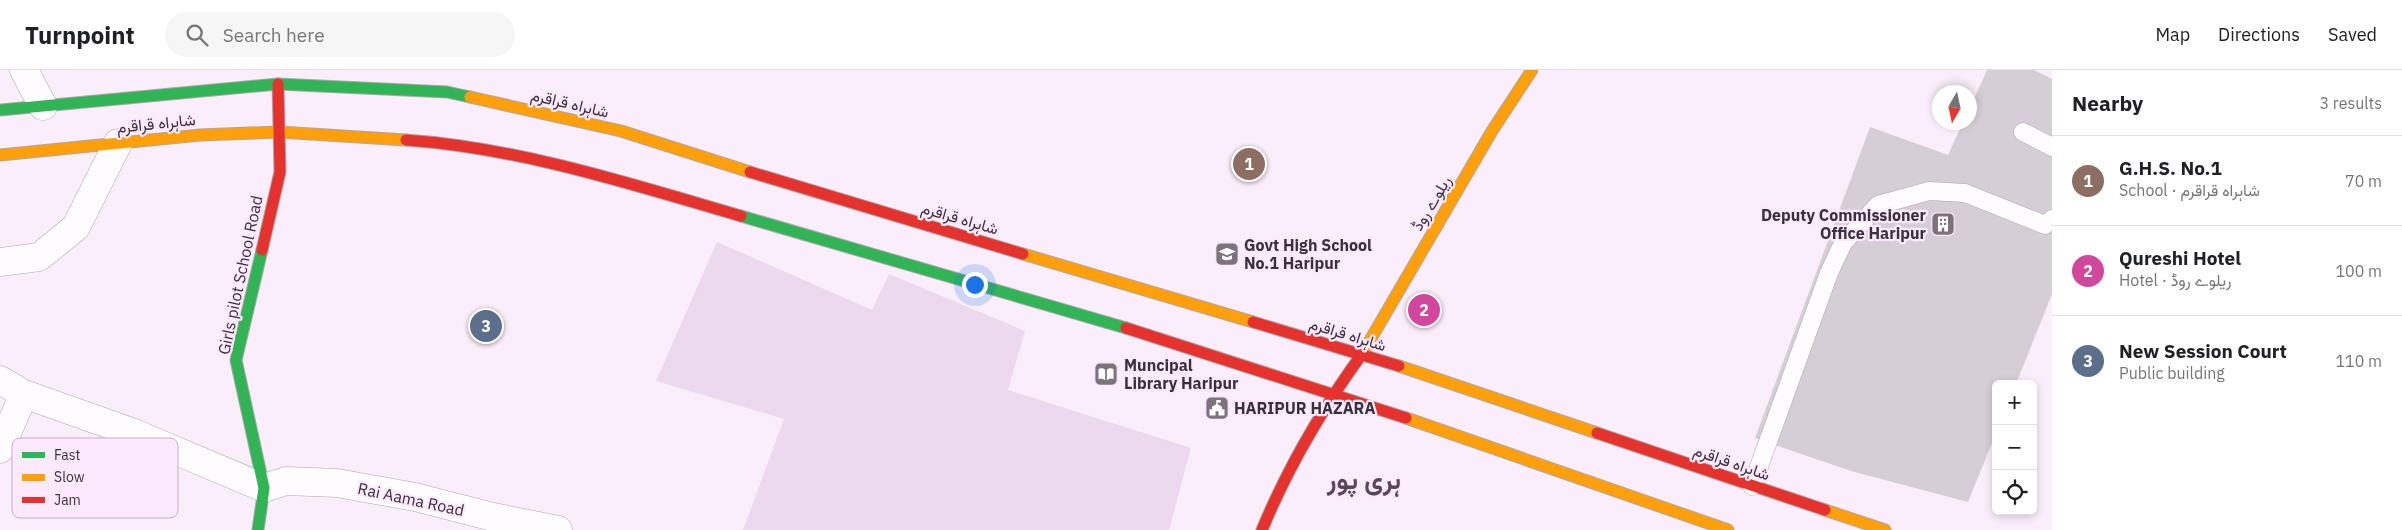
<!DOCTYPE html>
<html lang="en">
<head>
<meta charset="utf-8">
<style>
	body { margin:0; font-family:"IBM Plex Sans",Vazirmatn,sans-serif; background:#f6f6f6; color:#202124 }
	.controls { position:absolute; right:15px; bottom:15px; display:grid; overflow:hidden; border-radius:8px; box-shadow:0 2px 8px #0003 }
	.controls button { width:45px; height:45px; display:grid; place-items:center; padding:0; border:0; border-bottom:1px solid #e0e0e0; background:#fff; color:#202124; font:25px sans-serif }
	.compass { position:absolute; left:1932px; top:15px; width:45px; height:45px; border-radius:50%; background:#fff; box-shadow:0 2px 8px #0003; rotate:189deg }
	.you { position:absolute; left:974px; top:214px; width:18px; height:18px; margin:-12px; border:4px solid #fff; border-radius:50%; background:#1a73e8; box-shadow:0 0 0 8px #1a73e833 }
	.badge { display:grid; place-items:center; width:32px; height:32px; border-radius:50%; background:#7c737c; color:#fff; font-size:16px; font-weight:700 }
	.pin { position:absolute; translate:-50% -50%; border:2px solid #fff; box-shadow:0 1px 5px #0006 }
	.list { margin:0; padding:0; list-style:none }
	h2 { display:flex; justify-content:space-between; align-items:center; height:65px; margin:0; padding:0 20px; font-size:21px }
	h2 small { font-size:16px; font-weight:400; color:#757577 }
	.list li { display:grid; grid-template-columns:32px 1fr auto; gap:15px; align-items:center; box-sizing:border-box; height:90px; padding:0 20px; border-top:1px solid #e0e0e0 }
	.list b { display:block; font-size:19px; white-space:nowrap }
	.list p { margin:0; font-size:16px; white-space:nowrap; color:#757577 }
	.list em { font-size:16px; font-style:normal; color:#757577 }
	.icon { flex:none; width:28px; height:28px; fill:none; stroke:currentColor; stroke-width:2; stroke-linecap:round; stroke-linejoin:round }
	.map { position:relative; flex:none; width:2052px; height:460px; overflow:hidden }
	header { display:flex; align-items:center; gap:30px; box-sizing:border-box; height:70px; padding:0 25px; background:#fff; border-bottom:1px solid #e0e0e0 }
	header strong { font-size:24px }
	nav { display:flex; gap:28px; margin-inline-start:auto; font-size:18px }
	.search { width:350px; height:45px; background:#f6f6f6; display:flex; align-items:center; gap:12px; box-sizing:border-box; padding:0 18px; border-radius:28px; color:#757577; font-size:19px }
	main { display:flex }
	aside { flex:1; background:#fff }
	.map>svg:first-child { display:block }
</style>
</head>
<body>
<header>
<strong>Turnpoint</strong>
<div class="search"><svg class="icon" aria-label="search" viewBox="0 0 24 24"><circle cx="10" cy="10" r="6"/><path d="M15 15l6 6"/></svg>Search here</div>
<nav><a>Map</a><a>Directions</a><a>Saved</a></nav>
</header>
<main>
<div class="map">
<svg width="2052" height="460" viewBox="0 0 2052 460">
	<rect width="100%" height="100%" fill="#f9eef9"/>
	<path fill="#ecd9ed" d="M717,172L872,240L889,204L1025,261L1008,320L1191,378L1169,460H743L784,349L656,311Z"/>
	<path fill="#d6ced6" d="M1987,0H2034L2052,9V224L2016,314H1996V363L1968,432L1851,401L1755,368L1870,57L1948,85L1963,52H1970V38Z"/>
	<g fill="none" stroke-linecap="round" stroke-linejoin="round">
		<g stroke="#aea5ae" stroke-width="19">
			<path id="lane" d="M2023,62L2052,77
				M1752,416L1829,203L1843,173L1878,135L1929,121L1965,123L2045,155L2052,149"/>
		</g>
		<g stroke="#aea5ae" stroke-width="29">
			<path id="street" d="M24,0L43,36
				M0,192L39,187L76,157L118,73
				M0,310L24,324
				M0,379L24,324L134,363L264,418L286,411L337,413L415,427L493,447L558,460"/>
		</g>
		<g stroke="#aea5ae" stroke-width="13">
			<path id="fast" d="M0,40L278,14L447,22L470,27
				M741,146L1126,258
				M258,460L264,418L236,290L262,180"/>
		</g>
		<g stroke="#aea5ae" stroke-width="13">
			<path id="slow" d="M470,27L621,61L750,102
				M0,85L200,65L279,62L406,70
				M1023,184L1253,252
				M1362,284L1492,61L1532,0
				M1399,296L1597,363
				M1406,348L1728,460
				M1825,440L1885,460"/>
		</g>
		<g stroke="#aea5ae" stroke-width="13">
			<path id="jam" d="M406,70C520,78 631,114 741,146
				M750,102L1023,184
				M262,180L280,102L278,14
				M1253,252L1399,296
				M1126,258L1406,348
				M1597,363L1825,440
				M1262,460C1288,397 1322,339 1362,284"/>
		</g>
		<use href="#lane" stroke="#fefcfe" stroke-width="18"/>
		<use href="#street" stroke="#fefcfe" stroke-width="28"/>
		<use href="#fast" stroke="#30b455" stroke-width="11"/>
		<use href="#slow" stroke="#ff9f0a" stroke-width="11"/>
		<use href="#jam" stroke="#e5322d" stroke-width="11"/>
	</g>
	<defs>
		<g id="building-square" transform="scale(1.25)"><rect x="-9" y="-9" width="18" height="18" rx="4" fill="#7c737c" stroke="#fde9fe"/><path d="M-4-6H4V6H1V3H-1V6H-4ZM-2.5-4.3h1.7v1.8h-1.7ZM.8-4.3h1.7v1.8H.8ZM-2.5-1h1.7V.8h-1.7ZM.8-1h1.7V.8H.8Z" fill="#fff"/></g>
		<g id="school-square" transform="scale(1.25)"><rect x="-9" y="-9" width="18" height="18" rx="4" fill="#7c737c" stroke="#fde9fe"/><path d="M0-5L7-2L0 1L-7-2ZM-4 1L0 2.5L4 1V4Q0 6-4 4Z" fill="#fff"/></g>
		<g id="library-square" transform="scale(1.25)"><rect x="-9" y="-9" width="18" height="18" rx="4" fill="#7c737c" stroke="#fde9fe"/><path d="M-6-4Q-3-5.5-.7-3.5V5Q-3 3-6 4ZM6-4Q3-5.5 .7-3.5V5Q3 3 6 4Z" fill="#fff"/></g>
		<g id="civic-square" transform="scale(1.25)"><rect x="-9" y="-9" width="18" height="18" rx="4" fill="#7c737c" stroke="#fde9fe"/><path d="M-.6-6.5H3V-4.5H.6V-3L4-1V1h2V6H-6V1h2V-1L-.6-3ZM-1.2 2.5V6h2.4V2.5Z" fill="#fff"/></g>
	</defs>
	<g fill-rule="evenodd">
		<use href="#building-square" x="1943" y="154"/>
		<use href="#school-square" x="1227" y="184"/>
		<use href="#library-square" x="1106" y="304"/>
		<use href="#civic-square" x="1217" y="338"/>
	</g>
	<g text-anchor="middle" stroke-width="4.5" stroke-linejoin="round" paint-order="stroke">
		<g font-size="16" fill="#383139" stroke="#fde9fe">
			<text transform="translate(570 33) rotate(13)" y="6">شاہراہ قراقرم</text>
			<text transform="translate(156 53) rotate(-6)" y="6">شاہراہ قراقرم</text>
			<text transform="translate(1431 133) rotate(-59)" y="6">ریلوے روڈ</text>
			<text transform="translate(960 148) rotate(16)" y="6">شاہراہ قراقرم</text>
			<text transform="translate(240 205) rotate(-78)" y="6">Girls pilot School Road</text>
			<text transform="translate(1348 264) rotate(17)" y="6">شاہراہ قراقرم</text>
			<text transform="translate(1732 392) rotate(19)" y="6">شاہراہ قراقرم</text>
			<text transform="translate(411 429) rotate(12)" y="6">Rai Aama Road</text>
		</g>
		<g font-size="16" font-weight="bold" fill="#383139" stroke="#fde9fe" text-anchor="start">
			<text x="1926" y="151" text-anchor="end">Deputy Commissioner<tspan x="1926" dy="18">Office Haripur</tspan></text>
			<text x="1244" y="181">Govt High School<tspan x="1244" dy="18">No.1 Haripur</tspan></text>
			<text x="1124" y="301">Muncipal<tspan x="1124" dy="18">Library Haripur</tspan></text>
			<text x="1234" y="344">HARIPUR HAZARA</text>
		</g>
		<g font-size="26" font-weight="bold" fill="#574758" stroke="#fde9fe">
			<text x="1364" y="419">ہری پور</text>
		</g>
	</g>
	<rect x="12" y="368" width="166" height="80" rx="8" fill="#fde9fe" stroke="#c2b2c3" stroke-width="1"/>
	<rect x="22" y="382" width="23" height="6" fill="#30b455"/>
	<rect x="22" y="404" width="23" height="7" fill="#ff9f0a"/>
	<rect x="22" y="427" width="23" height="6" fill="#e5322d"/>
	<g font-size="14" fill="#383139">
		<text x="54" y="390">Fast</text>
		<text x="54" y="412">Slow</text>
		<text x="54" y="435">Jam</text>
	</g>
</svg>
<div class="controls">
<button>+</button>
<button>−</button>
<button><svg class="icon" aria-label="locate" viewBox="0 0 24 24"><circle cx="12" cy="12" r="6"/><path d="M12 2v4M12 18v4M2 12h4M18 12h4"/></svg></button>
</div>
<svg class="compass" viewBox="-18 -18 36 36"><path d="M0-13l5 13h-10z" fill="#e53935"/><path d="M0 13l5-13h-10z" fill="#757577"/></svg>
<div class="you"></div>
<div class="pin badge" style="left:1249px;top:94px;background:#8d6e63">1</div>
<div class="pin badge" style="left:1424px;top:240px;background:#d1479c">2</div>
<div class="pin badge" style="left:486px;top:256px;background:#5c6f8a">3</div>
</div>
<aside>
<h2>Nearby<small>3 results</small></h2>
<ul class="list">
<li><span class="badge" style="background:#8d6e63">1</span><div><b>G.H.S. No.1</b><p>School · شاہراہ قراقرم</p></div><em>70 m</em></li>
<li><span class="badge" style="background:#d1479c">2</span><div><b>Qureshi Hotel</b><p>Hotel · ریلوے روڈ</p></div><em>100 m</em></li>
<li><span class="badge" style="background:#5c6f8a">3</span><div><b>New Session Court</b><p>Public building</p></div><em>110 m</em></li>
</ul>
</aside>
</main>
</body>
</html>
